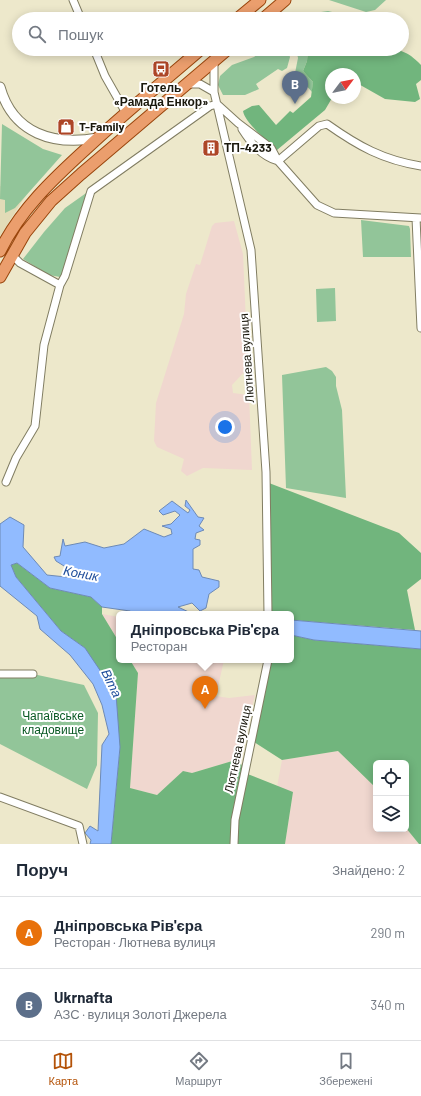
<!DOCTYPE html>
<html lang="uk">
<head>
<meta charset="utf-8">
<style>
	body { margin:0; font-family:Barlow,sans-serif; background:#f2f2f3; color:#1f2937 }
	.controls { position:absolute; right:12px; bottom:12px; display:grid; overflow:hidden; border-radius:6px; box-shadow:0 2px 10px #0003 }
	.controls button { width:36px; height:36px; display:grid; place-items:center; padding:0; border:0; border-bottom:1px solid #e0e1e3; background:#fff; color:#1f2937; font:20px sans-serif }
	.compass { position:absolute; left:325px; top:68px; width:36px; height:36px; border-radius:50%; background:#fff; box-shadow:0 2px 10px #0003; rotate:58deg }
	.you { position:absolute; left:225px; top:427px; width:14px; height:14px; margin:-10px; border:3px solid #fff; border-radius:50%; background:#1a73e8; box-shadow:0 0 0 6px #1a73e833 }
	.badge { display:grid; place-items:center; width:26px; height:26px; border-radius:50%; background:#b45309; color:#fff; font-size:13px; font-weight:700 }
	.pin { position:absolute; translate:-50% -33px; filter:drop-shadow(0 1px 2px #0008) }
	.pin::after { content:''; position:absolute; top:21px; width:14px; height:12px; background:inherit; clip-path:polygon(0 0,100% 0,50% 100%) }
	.popup { position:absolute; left:116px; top:611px; width:178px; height:52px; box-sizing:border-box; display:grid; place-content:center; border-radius:6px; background:#fff; filter:drop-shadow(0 1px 3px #0005); font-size:13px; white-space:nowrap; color:#747a83 }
	.popup b { font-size:15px; color:#1f2937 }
	.popup::after { content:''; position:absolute; left:50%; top:100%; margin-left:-8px; border:8px solid transparent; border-top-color:#fff }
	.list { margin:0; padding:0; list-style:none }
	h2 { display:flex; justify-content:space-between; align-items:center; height:52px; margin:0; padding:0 16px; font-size:17px }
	h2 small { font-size:13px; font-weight:400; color:#747a83 }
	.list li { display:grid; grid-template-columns:26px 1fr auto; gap:12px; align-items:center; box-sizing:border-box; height:72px; padding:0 16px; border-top:1px solid #e0e1e3 }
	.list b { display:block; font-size:15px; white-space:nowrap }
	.list p { margin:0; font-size:13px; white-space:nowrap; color:#747a83 }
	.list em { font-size:13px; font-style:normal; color:#747a83 }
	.icon { flex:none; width:22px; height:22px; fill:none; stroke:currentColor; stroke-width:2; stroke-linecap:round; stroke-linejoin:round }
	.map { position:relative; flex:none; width:421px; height:844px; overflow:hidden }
	.search { position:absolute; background:#fff; box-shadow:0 2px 10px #0003; left:12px; right:12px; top:12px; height:44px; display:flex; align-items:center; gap:10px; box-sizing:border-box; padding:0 14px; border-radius:22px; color:#747a83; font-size:15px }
	.sheet { height:196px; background:#fff }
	nav { display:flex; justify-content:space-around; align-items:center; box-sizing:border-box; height:56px; border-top:1px solid #e0e1e3; background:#fff; font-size:11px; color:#747a83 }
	nav a { display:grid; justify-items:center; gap:2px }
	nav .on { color:#b45309 }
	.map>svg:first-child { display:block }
</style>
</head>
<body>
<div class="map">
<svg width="421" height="844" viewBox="0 0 421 844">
	<rect width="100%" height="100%" fill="#ede8cb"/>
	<path fill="#e2dbb7" d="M0,186L30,189L0,236Z"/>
	<path fill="#f0d7cf" d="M234,221L243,254L248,368L232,385L233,393L249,395L252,470L203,468L187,476L181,471L184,459L157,447L154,441L156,403L184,314L186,294L196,264L200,265L212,226L215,223Z
		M102,614L119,617V642Z
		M130,660H224L216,696L229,698L255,695L239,759L192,773L183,772L157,795L130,788L138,673Z
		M338,751L376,788V829L406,828L419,844H285L293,793L277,787L282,760Z"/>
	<path fill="#92c599" d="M329,0H386L375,10L366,12Z
		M328,11L349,16L346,19H311L321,12Z
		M264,49H287L290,57L287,68L282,71L278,69L256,84L259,89L245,95H223L218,85L220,76L232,65L254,57Z
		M296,49H308L307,61L303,71L313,82L312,92L295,73L298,58Z
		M2,124L43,149L62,155L15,208L5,213V200L0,199Z
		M89,191L68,269L60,277L49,275L23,259L44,232L65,208Z
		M361,220L409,226L410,229L411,257H363Z
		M335,288L336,321L317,322L316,289Z
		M326,367L332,371L336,377V386L342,410L346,498L286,488L282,375Z
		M0,674H33L84,685L98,713L97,765L87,789L0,744Z"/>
	<path fill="#71b57d" d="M308,49H369L371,51L373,49C396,49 405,48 421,65V80L416,84L420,99L415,102L385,99L355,82V74H331L332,98L325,110L277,150C268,141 245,123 243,111L252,106L259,105L276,125L290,111L293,113L311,97L313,82L303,71L307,61Z
		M269,483L399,533L421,553V579L407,590L415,630L291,620V614H271Z
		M17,563L50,588L91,597L102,607V614L119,642V660H130L138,673L130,788L157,795L183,771L192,773L239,759L245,773L293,792L285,844H111L120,747L85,648L61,631L16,577L11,565Z
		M291,635L314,640L421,649V844H419L406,828V763H376V788L338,751L282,760L251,740L268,660H291Z"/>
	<path fill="#91bbff" stroke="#6d8ab6" d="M186,500L198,517L204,518L199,526L204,530L196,533L195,539L200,540V545L193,549V569L199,570L202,577L219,581V587L209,594L206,608L200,611L192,603L178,607L193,614H134L130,611L102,607L91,597L50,588L17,563L11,565L16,577L61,631L85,648L116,694L120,747L111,844H90L91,840L85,833L90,826L98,831L102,745L109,734L102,705L93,684L70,655L40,629L37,616L0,586V524L10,517L24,525L23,547L47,575L85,579L56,561L54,557L60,556L63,539L65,546L85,542L104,548L124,544L144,529L164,537L172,534L171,529L162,526L171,524L180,515L175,511L163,515L159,511L172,501L188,513L190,510L185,506Z
		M291,620L421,631V649L314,640L291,635Z"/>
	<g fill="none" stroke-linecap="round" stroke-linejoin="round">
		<g stroke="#817d62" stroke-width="9">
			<path id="minor" d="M73,0L81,19
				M94,49L105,76L126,113
				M214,61V92L251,250L266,472L268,614
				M187,84H200L214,92
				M242,129C251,143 261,156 278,161
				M278,161L319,126L327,124C358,146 383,160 421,166
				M416,218L421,328
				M12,255L20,263L60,285
				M6,482L16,458L35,426L44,345L60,285L65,276L91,191L210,106L217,104L238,123L271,148L278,161L317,205L334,213L421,218
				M0,674H33
				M0,797L79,826L83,844
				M234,844L235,820L268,660"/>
		</g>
		<g stroke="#817d62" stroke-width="11">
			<path id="tertiary" d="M0,87C13,134 54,146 98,138"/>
		</g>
		<g stroke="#99450c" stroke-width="13">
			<path id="primary" d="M237,19L260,0
				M263,19L285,0
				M0,251C20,210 53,179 86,149C123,114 163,82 201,49
				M0,277L25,233L51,201L81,174L228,49"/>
		</g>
		<use href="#minor" stroke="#fff" stroke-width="7"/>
		<use href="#tertiary" stroke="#fff" stroke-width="9"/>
		<use href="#primary" stroke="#eb9e6d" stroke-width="11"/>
	</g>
	<defs>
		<g id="bus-square" transform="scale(0.9)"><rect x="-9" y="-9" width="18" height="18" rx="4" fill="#ad4526" stroke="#fff"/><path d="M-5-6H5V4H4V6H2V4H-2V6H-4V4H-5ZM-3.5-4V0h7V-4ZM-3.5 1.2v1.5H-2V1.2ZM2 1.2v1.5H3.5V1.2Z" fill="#fff"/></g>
		<g id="shop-square" transform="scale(0.9)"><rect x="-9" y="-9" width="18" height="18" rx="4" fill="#ad4526" stroke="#fff"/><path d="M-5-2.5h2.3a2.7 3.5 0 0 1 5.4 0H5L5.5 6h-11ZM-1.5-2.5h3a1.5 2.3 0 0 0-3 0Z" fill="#fff"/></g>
		<g id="building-square" transform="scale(0.9)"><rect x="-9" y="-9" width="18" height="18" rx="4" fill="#ad4526" stroke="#fff"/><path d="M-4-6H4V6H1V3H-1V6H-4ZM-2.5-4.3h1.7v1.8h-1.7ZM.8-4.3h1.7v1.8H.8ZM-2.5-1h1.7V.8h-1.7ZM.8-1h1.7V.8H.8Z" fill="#fff"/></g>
	</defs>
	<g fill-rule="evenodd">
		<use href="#bus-square" x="161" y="69"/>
		<use href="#shop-square" x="66" y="127"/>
		<use href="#building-square" x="211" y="148"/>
	</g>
	<g text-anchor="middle" stroke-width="4" stroke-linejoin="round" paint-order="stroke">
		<g font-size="12" font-weight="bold" fill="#1a180d" stroke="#fff" text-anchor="start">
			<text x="161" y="92" text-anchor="middle">Готель<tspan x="161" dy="14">«Рамада Енкор»</tspan></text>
			<text x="79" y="131">T-Family</text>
			<text x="224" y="152">ТП-4233</text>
		</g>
		<g font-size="12" fill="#1a180d" stroke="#fff">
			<text transform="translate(247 358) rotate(-94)" y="4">Лютнева вулиця</text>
			<text transform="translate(238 749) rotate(-78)" y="4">Лютнева вулиця</text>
		</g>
		<g font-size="12" fill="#0a5924" stroke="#fff">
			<text x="53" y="720">Чапаївське<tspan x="53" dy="14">кладовище</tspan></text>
		</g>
		<g font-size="13" font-style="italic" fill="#1d4c9a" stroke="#fff">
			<text transform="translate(81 573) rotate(10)" y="5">Коник</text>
			<text transform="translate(112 683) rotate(64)" y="5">Віта</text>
		</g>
	</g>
</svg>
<div class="controls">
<button><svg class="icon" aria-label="locate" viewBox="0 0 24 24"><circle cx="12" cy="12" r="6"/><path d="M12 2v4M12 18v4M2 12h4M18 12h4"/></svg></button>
<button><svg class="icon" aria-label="layers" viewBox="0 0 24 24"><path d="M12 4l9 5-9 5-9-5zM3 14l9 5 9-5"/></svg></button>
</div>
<svg class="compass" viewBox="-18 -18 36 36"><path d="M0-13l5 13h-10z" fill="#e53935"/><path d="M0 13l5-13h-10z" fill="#747a83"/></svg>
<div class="you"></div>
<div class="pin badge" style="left:205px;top:709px;background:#e8710a">A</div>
<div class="popup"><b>Дніпровська Рів'єра</b>Ресторан</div>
<div class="pin badge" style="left:295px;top:104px;background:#5c6f8a">B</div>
<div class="search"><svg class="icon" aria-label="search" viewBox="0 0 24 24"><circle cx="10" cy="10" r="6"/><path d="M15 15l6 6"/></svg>Пошук</div>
</div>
<section class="sheet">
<h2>Поруч<small>Знайдено: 2</small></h2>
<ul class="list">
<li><span class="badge" style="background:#e8710a">A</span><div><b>Дніпровська Рів'єра</b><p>Ресторан · Лютнева вулиця</p></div><em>290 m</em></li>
<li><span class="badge" style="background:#5c6f8a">B</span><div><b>Ukrnafta</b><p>АЗС · вулиця Золоті Джерела</p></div><em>340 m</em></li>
</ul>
</section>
<nav>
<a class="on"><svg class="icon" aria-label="map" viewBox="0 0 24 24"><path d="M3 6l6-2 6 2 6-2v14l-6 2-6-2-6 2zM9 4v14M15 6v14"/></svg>Карта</a>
<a><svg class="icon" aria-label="directions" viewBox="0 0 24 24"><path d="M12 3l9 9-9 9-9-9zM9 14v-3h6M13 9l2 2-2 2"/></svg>Маршрут</a>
<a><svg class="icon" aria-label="saved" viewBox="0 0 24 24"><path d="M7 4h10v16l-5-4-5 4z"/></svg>Збережені</a>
</nav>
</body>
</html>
